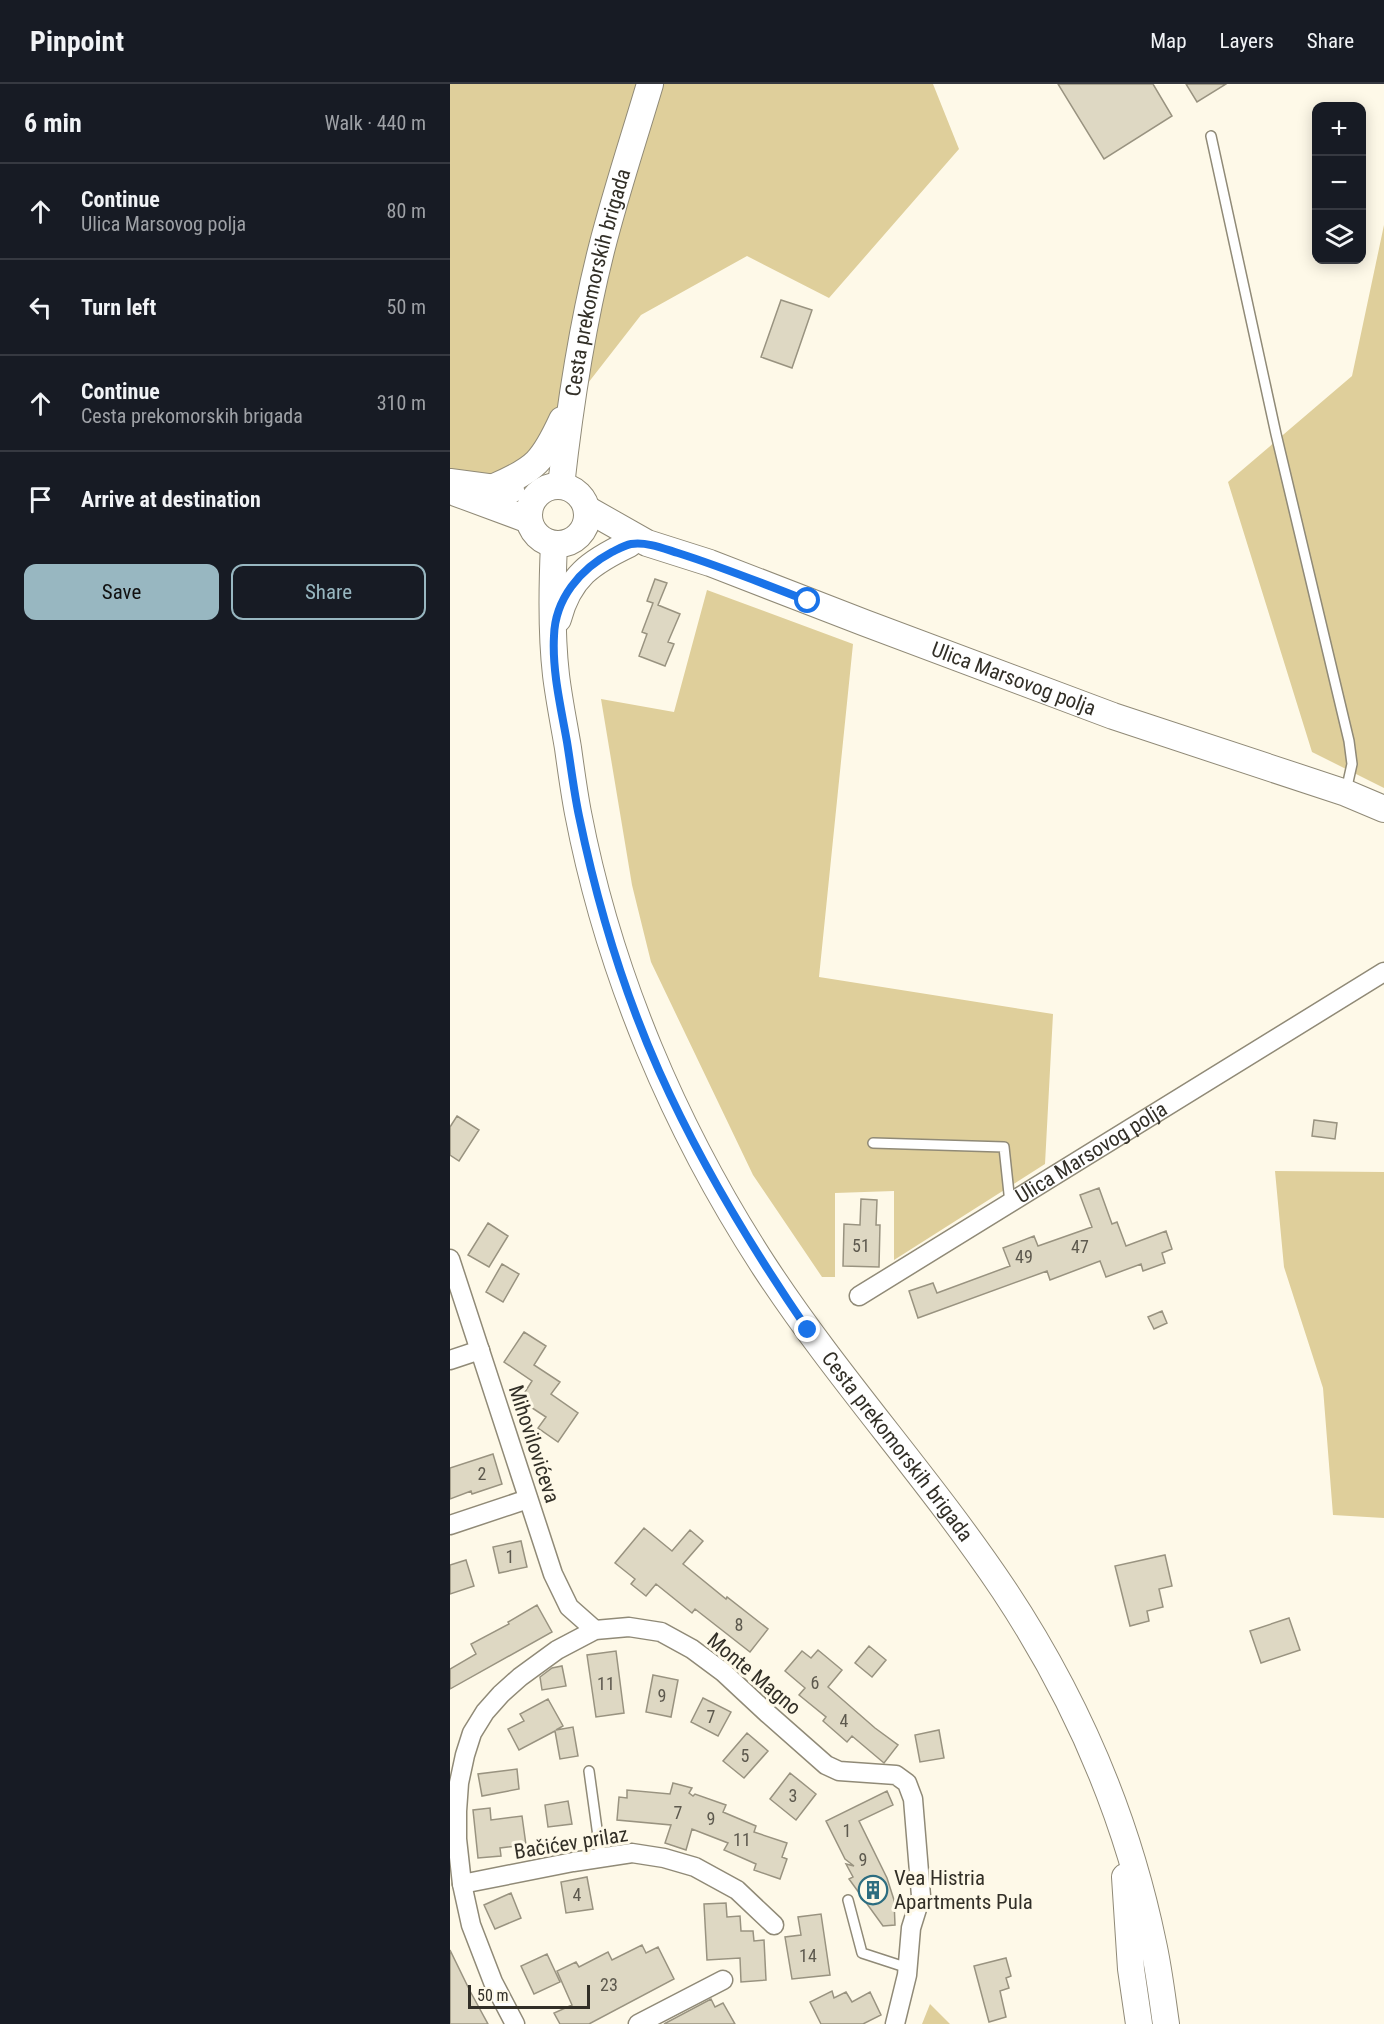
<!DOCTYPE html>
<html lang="en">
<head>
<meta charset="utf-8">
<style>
	body { margin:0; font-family:"Roboto Condensed",sans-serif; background:#20242c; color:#f1f3f6 }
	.controls { position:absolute; right:18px; top:18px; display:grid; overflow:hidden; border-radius:12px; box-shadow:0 3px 15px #0003 }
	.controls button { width:54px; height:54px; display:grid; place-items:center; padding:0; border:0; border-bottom:2px solid #363941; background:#171b24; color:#f1f3f6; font:30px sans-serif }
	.scale { position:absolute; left:18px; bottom:15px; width:122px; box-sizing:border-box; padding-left:6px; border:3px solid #322f27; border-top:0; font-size:16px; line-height:21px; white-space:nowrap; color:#322f27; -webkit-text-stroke:4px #fef9e8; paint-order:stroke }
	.stop { position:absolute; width:18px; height:18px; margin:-14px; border:4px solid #1a73e8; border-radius:50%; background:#fff }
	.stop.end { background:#1a73e8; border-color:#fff; box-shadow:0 2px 6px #0008 }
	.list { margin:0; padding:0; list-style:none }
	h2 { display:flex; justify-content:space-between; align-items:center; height:78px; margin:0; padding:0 24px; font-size:26px }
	h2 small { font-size:20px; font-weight:400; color:#9ea1a6 }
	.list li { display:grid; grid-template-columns:39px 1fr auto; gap:18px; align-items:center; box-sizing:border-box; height:96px; padding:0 24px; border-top:2px solid #363941 }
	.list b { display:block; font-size:22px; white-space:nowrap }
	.list p { margin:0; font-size:20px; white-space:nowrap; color:#9ea1a6 }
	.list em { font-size:20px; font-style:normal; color:#9ea1a6 }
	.actions { display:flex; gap:12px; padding:18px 24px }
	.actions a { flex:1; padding:14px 0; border:2px solid #98b7c1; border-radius:12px; text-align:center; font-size:21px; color:#98b7c1 }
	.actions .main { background:#98b7c1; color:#111 }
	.icon { flex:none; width:33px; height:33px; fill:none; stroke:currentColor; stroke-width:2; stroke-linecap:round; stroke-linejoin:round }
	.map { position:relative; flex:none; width:934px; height:1940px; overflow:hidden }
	header { display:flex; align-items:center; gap:36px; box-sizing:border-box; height:84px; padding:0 30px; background:#171b24; border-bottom:2px solid #363941 }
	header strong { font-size:28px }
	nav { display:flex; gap:33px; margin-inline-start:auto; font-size:21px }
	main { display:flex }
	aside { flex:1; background:#171b24 }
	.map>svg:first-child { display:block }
</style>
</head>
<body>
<header>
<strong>Pinpoint</strong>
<nav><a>Map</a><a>Layers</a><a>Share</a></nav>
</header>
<main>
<aside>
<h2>6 min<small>Walk · 440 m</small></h2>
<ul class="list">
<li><svg class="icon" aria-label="ahead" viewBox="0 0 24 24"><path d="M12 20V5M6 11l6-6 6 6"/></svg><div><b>Continue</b><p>Ulica Marsovog polja</p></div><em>80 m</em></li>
<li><svg class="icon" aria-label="left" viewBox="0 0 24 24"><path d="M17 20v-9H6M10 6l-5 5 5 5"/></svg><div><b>Turn left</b></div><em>50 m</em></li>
<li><svg class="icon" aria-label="ahead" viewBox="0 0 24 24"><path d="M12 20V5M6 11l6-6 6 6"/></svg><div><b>Continue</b><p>Cesta prekomorskih brigada</p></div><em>310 m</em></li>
<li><svg class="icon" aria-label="arrive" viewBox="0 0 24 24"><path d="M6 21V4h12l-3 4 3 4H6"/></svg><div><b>Arrive at destination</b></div></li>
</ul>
<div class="actions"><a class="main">Save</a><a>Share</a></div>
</aside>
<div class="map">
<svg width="934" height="1940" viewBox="0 0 934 1940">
	<rect width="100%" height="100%" fill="#fef9e8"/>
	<path fill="#dfcf9b" d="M0,0H483L509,65L379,214L297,172L191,231L89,362L68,377L24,399L0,393Z
		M934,141V704L862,668L778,398L902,292Z
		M257,506L403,560L369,893L603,930L595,1080L444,1176V1107L385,1109V1193H372L303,1091L201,878L182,801L151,615L224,628Z
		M825,1087L934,1088V1434L883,1431L873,1304L834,1183Z
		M480,1920L500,1940H472Z"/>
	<path fill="#ded8c3" stroke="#999380" stroke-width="1.5" d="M608,0H703L722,32L654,75Z
		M736,0H776L747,18Z
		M331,216L362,226L342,284L311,273Z
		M205,495L217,499L208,521L230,530L218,558L224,560L215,582L189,572L197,550L192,548L203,519L197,517Z
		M7,1032L29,1046L9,1077L0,1071V1043Z
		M864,1036L887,1039L885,1055L862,1052Z
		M649,1104L662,1140L667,1138L676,1162L716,1147L722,1165L712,1169L715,1179L693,1187L691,1180L656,1193L650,1177L600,1196L597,1187L468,1234L459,1207L483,1199L487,1209L560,1182L553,1164L584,1152L588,1162L642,1143L630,1111Z
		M411,1115L427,1116L426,1141H430L429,1183L393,1182L394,1140L410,1141Z
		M38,1139L58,1152L39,1183L18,1171Z
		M52,1180L69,1190L53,1218L36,1208Z
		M712,1227L717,1239L704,1245L698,1233Z
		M74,1248L96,1262L84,1281L110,1298L101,1310L128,1329L108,1358L88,1344L96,1333L70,1316L82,1297L54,1278Z
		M43,1370L52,1400L22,1410L21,1407L0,1415V1384Z
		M194,1444L222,1467L240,1446L253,1457L233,1480L276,1515L277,1513L318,1545L300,1568L245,1525L242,1529L206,1500L196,1512L181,1500L185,1495L165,1479Z
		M71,1457L77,1483L49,1489L43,1463Z
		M715,1471L722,1502L709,1505L713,1523L697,1527L699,1537L680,1542L665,1482Z
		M16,1476L24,1502L0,1510V1481Z
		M87,1521L102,1548L0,1605V1585L26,1570L21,1560L59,1540L58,1538Z
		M839,1534L850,1566L811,1579L800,1547Z
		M419,1562L436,1576L422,1593L405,1579Z
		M368,1566L392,1586L378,1603L425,1644L448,1661L434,1679L402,1652L397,1658L373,1637L376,1633L349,1611L355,1604L335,1587L352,1567L361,1574Z
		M166,1567L174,1629L146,1633L137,1571Z
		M112,1582L116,1602L92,1606L90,1593L102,1584Z
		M203,1591L228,1596L221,1633L196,1628Z
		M253,1614L281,1628L268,1652L241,1638Z
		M98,1615L113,1642L106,1646L123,1643L128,1672L110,1675L105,1647L69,1666L58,1645L74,1637L70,1630Z
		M489,1646L494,1674L470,1678L465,1651Z
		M297,1649L318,1667L294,1694L273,1677Z
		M67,1685L69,1705L32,1712L28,1690Z
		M340,1689L366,1710L346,1736L320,1715Z
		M223,1699L242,1704L239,1709L243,1712L245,1710L276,1721L273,1728L306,1742L304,1748L337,1759L332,1773L337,1775L330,1795L304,1786L306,1780L274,1766L278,1759L242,1745L236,1766L215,1759L221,1741L167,1736L169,1713L177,1714V1706L220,1710Z
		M437,1707L443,1721L409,1737L437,1794L444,1816L445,1841L433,1842L399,1795L403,1793L396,1780L404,1782L395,1775L376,1737Z
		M118,1717L122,1740L98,1743L95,1721Z
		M40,1724L41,1736L72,1732L76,1761L50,1764L51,1772L28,1774L23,1726Z
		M137,1793L143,1825L116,1829L111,1798Z
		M61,1809L71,1834L45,1845L34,1821Z
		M276,1819L277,1833L290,1832L291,1847H303L304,1857L314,1856L316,1896L291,1898L290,1874L257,1876L254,1820Z
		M371,1830L380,1891L342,1895L335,1853L351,1851L348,1833Z
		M192,1861L196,1869L208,1863L224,1895L139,1940H110L104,1929L122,1921L107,1887L126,1878L129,1883L158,1868L162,1876Z
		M0,1866L20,1907L38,1940H0Z
		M97,1870L110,1898L84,1910L71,1882Z
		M556,1874L561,1892L556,1894L559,1904L550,1907L556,1933L539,1938L524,1882Z
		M382,1907L384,1914L396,1908L402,1918L420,1908L431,1931L413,1940H371L360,1918Z
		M261,1915L265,1923L273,1919L285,1940H214Z"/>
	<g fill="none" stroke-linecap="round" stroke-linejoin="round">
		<g stroke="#908a77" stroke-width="12">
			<path id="service" d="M761,52L826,350L899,657L902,680L896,707
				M423,1059L554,1063L560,1119
				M139,1687L151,1774
				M398,1816L412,1869L458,1884"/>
		</g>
		<g stroke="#908a77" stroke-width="21">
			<g id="minor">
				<path d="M0,1175L103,1490L119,1523L145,1546"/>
				<path id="s1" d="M409,1212L934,888"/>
				<path d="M0,1276L30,1266"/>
				<path d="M0,1441L78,1415"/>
				<path d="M12,1800L123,1778L182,1769L214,1774L245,1783L287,1806L324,1841"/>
				<path d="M65,1940L43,1898L21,1841L12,1800L7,1755V1727L9,1699L15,1671L22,1649L35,1628L51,1610L70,1593L107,1566L145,1546L179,1543L211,1548L242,1565L273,1588L317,1629L376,1681L389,1687L446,1691L457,1699L463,1715L471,1812L461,1844L457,1891L445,1940"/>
				<path d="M188,1940L273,1896"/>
			</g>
		</g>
		<g stroke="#908a77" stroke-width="28">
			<g id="secondary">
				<path d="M0,398L61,406"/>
				<path id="s2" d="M111,402C120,321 132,241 152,163C166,108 184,54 200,0"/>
				<circle cx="108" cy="431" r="29"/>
				<path d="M44,403C86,385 93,377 112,336"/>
				<path d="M6,409L79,436"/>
				<path id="s3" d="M137,425L197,459L260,479L415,539L663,632L896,709L934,725"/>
				<path id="s4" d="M104,460C102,503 101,548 106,591C109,616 114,640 118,664C121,686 124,708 128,729C159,890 225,1045 314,1182C388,1295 479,1394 554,1506C625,1613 677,1733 703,1859C709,1886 712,1913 716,1940"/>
				<path d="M108,535C119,493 141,478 179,460"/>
				<path d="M675,1793L681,1885L689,1940"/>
			</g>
		</g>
		<use href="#service" stroke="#fff" stroke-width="9"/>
		<use href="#minor" stroke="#fff" stroke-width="18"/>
		<use href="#secondary" stroke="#fff" stroke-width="26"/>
	</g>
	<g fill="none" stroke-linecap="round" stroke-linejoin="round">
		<path stroke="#1a73e8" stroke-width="8" d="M358,517C315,500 272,483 228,469C212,464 198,458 181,460C175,461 168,465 162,468C130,485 105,515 104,552C102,587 111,624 117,658C121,683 124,708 129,732C147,819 173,906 209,987C250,1079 301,1163 358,1246"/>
	</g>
	<defs>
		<g id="building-ring" transform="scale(1.5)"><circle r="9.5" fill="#fef9e8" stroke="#2c6d80" stroke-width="1.5"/><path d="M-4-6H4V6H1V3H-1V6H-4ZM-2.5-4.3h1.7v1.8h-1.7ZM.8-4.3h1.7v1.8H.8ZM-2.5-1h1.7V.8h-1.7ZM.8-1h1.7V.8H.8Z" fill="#2c6d80"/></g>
	</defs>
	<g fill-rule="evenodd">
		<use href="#building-ring" x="423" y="1806"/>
	</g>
	<g text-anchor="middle" stroke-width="6" stroke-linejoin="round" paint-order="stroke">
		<g font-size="18" fill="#5d594e">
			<text x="411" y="1168">51</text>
			<text x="630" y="1169">47</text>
			<text x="574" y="1179">49</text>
			<text x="32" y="1396">2</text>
			<text x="60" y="1479">1</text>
			<text x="289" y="1547">8</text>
			<text x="365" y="1605">6</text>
			<text x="156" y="1606">11</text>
			<text x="212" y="1618">9</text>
			<text x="261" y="1639">7</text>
			<text x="394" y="1643">4</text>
			<text x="295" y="1678">5</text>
			<text x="343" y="1718">3</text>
			<text x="228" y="1735">7</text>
			<text x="261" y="1741">9</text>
			<text x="397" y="1753">1</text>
			<text x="292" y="1762">11</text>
			<text x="413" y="1782">9</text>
			<text x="127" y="1817">4</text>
			<text x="358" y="1878">14</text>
			<text x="159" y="1907">23</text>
		</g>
		<g font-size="21" fill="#322f27" stroke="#fef9e8">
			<text dy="7" stroke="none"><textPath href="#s2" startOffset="207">Cesta prekomorskih brigada</textPath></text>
			<text dy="7" stroke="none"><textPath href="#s3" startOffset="460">Ulica Marsovog polja</textPath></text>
			<text dy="7" stroke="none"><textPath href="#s1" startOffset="273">Ulica Marsovog polja</textPath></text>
			<text transform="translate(84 1360) rotate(72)" y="7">Mihovilovićeva</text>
			<text dy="7" stroke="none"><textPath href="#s4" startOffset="988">Cesta prekomorskih brigada</textPath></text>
			<text transform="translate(304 1590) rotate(40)" y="7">Monte Magno</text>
			<text transform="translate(121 1759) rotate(-9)" y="7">Bačićev prilaz</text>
		</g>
		<g font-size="21" fill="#322f27" stroke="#fef9e8" text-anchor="start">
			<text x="444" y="1801">Vea Histria<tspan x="444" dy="24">Apartments Pula</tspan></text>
		</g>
	</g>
</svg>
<div class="controls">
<button>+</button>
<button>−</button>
<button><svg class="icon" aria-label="layers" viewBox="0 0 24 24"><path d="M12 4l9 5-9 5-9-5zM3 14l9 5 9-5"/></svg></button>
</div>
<div class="scale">50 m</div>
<div class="stop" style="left:358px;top:517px"></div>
<div class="stop end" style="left:358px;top:1246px"></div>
</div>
</main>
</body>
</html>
